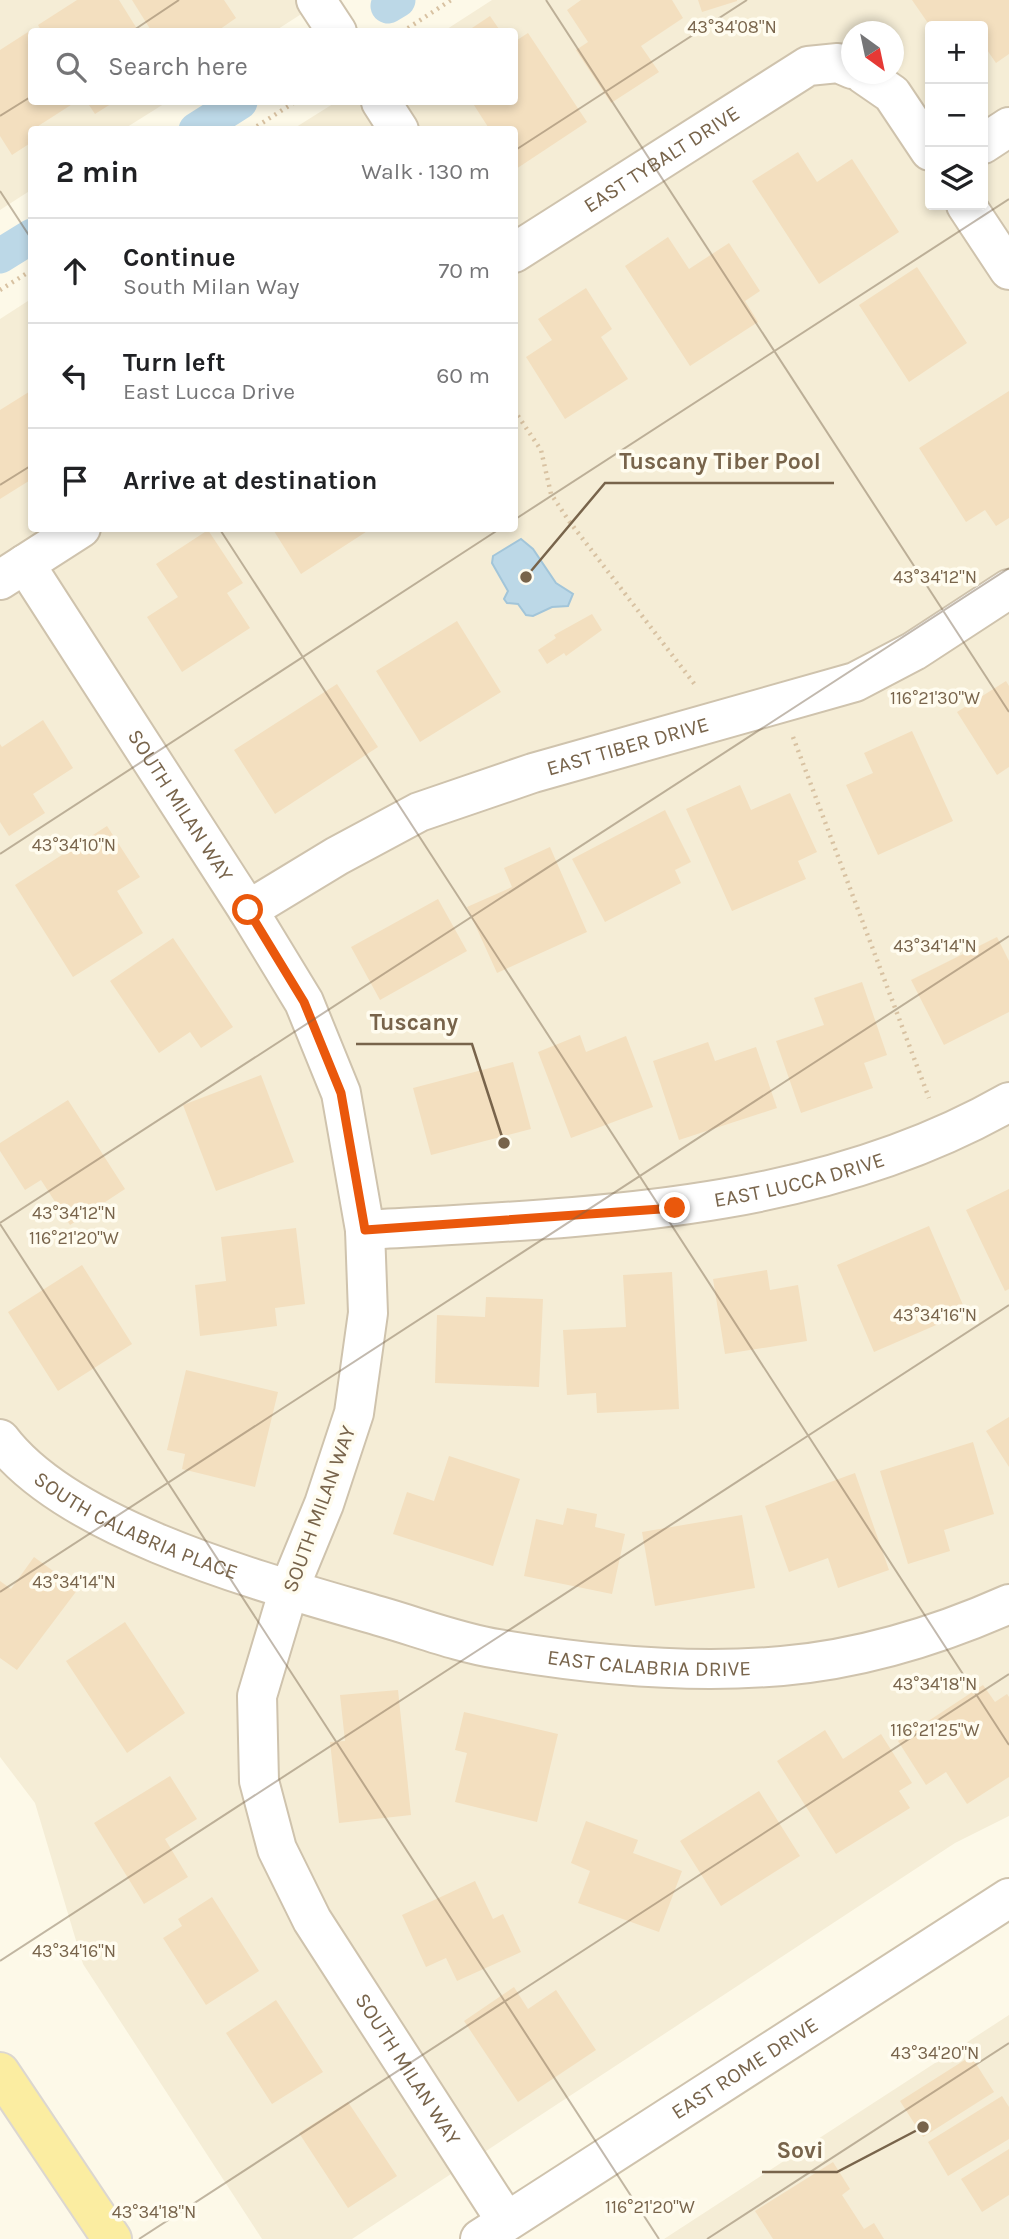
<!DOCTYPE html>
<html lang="en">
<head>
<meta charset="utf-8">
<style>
	body { margin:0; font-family:Karla,sans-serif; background:#f2f2f2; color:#202124 }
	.controls { position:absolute; right:21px; top:21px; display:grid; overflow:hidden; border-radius:7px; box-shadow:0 4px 10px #0003 }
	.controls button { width:63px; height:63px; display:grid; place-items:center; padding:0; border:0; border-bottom:2px solid #e0e0e0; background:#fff; color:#202124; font:35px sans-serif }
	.compass { position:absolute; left:841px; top:21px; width:63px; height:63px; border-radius:50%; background:#fff; box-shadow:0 4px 10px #0003; rotate:147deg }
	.stop { position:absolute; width:21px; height:21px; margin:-16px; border:5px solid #ea580c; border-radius:50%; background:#fff }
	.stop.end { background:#ea580c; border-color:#fff; box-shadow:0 2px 7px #0008 }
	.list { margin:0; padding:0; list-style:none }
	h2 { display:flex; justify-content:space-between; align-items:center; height:91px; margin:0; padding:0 28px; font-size:30px }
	h2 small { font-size:23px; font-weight:400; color:#757577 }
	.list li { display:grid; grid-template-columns:46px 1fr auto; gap:21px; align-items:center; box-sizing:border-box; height:105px; padding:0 28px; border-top:2px solid #e0e0e0 }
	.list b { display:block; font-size:26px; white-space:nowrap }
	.list p { margin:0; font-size:23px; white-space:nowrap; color:#757577 }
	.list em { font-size:23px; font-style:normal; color:#757577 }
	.icon { flex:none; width:38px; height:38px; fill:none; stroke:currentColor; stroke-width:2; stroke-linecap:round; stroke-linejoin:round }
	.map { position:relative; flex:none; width:1009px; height:2239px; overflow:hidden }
	.search { position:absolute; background:#fff; box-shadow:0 4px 10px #0003; left:28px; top:28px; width:490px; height:77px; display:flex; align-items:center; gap:18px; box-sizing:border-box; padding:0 24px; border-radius:7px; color:#757577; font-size:26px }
	.panel { position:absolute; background:#fff; box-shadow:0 4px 10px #0003; left:28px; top:126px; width:490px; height:406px; border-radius:7px }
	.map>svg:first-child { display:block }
</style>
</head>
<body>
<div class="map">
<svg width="1009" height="2239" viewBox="0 0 1009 2239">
	<rect width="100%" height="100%" fill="#fdf9e8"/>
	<path fill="#f5edd6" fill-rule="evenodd" d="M0,0H323L275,31L32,32V102H167L124,129L32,130L31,190L0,210Z
		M492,0H1009V1816L955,1843L352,2239H262L83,1964L35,1803L0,1757V319L31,299L32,528H514V130L293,129L336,102H514V32L444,31ZM930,26H983V205H930ZM852,32H894V74H852Z
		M1009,2015V2239H664Z"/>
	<path fill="#bcd8e7" stroke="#a2c5d9" stroke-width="2" d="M521,539L533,549L556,583L573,594L568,606L552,607L533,616L526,615L518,604L507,603L504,599L508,591L492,563L493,556Z"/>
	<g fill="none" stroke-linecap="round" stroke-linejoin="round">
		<path stroke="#bcd8e7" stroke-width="35" d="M388,6L398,0
			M196,130L240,102
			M0,256L32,236"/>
	</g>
	<path fill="#f3dfbf" d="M77,0H119L139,32H42L38,25Z
		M132,0H224L236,18L216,32H152Z
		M581,0H672L683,18L641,46L659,72L611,103L576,50L588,42L567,10Z
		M698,0H737V1L702,12Z
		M912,0H1009V54L996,63L983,44V26H971L968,22L962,26H930Z
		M490,16L501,32H466Z
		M28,32L32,38V102L74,103L32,130V142L12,155L0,136V50Z
		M528,33L587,122L516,169L514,130H490L472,102H514V42Z
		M87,102H114L95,114Z
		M798,152L817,182L852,159L899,232L819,284L752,181Z
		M668,237L689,269L729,243L760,291L745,301L758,322L690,366L625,266Z
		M917,267L967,343L909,382L859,305Z
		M586,288L612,329L601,337L628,379L565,419L526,357L552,340L538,319Z
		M32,390V479L0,499V410Z
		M1009,391V518L996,526L985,510L966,522L919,448Z
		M272,528H372L301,574Z
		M208,530L243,583L227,593L250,628L182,672L147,617L178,597L156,564Z
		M592,614L602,630L566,656L564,653L547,664L538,650L556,638L554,635Z
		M457,621L501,692L420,742L376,671Z
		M1006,681L1009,686V767L997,775L957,712Z
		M337,684L378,747L275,814L234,750Z
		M43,720L73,768L33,794L45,813L9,836L0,822V744L2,747Z
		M912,731L953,821L878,855L846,785L873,773L864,753Z
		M740,785L751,810L790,793L817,852L798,861L806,879L732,911L686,809Z
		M665,810L691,862L675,870L681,883L605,922L572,859Z
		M107,826L140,877L117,891L143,933L73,977L15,885Z
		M550,847L587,932L497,973L467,907L512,887L504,868Z
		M438,899L467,951L380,1000L351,947Z
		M997,937L1009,961V1012L944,1045L911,980Z
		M173,938L233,1027L201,1048L190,1032L159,1053L110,981Z
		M862,982L887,1055L864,1063L873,1088L801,1113L776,1041L824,1025L814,998Z
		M580,1035L586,1052L626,1036L653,1107L571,1138L538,1052Z
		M708,1042L715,1061L756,1047L777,1108L679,1140L653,1061Z
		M513,1062L531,1129L431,1155L413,1088Z
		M261,1075L294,1162L216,1191L183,1105Z
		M68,1100L125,1189L70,1225L41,1180L25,1190L0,1151V1143Z
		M1009,1189V1289L1005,1291L966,1210Z
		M929,1226L966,1312L874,1352L837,1265Z
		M296,1228L305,1304L275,1308L277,1326L200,1336L195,1285L226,1281L221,1237Z
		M82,1265L132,1344L58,1391L8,1312Z
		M767,1270L770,1290L798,1285L807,1341L725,1354L713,1279Z
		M672,1272L679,1409L597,1413L596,1393L567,1395L563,1330L626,1327L623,1275Z
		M486,1297L543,1299L539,1387L435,1383L437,1315L485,1317Z
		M186,1370L278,1392L255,1487L182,1469L185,1454L167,1450Z
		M1009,1417V1467L986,1431Z
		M973,1442L994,1514L944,1530L950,1551L908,1564L880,1471Z
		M449,1456L520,1479L493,1566L393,1534L407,1492L434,1501Z
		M855,1473L889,1570L838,1588L828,1558L789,1572L765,1506Z
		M567,1508L597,1514L595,1527L625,1534L612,1594L524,1576L536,1519L563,1525Z
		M742,1515L755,1588L655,1606L642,1532Z
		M34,1557L78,1589L17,1670L0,1658V1581L11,1589Z
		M125,1622L185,1713L127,1753L66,1661Z
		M983,1685L995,1702L1007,1694L1009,1697V1777L967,1804L946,1772L926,1785L898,1741Z
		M398,1690L411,1815L339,1823L330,1742L345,1741L340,1695Z
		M464,1712L558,1734L537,1822L455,1802L467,1753L455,1750Z
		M825,1730L843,1759L881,1734L912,1783L899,1791L910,1808L836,1854L777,1761Z
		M170,1776L197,1819L165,1839L188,1877L144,1904L94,1823Z
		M759,1791L800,1856L721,1906L680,1841Z
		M586,1821L638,1840L633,1853L682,1871L659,1932L578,1903L590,1871L571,1863Z
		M475,1881L493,1919L503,1914L521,1952L457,1981L446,1958L426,1967L402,1915Z
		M212,1897L259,1971L206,2005L163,1938L182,1926L178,1919Z
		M514,1987L528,2009L556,1990L596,2050L518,2102L464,2021Z
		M276,2000L323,2072L272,2104L226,2033Z
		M971,2056L994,2092L923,2137L900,2101Z
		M1002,2096L1009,2107V2139L948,2176L928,2142Z
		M348,2102L397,2176L348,2208L299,2133Z
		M1009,2149V2195L982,2212L961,2179Z
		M833,2162L850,2189L842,2195L864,2229L874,2223L884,2239H773L755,2211Z"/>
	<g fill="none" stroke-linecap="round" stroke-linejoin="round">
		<g stroke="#cfc3ad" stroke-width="42">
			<g id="minor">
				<path d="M316,0L337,32"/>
				<path d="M863,74L892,94L930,151"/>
				<path d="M381,102L399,130"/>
				<path d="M983,144L1009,127"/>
				<path d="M966,205L1009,270"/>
				<path id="s1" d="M514,253L808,66L838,63L852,69"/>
				<path id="s2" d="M25,564L248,910L304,1002L341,1093L365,1230L368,1313L354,1413L324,1504L289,1589L257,1696L259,1781L277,1849L312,1920L506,2221"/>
				<path d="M0,580L81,528"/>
				<path id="s3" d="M248,910L337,856L419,812L533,773L855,682L914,651L1009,589"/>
				<path id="s4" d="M365,1230C584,1217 813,1214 1009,1102"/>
				<path id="s5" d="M0,1439C70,1532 270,1584 379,1616C418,1627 459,1643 498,1649C591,1665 688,1674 782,1666C861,1659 937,1636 1009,1604"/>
				<path id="s6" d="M480,2239L1009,1898"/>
			</g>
		</g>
		<g stroke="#dcd7d0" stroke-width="42">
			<path id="major" d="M0,2072L112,2239"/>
		</g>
		<path stroke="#d8c2a2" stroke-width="4.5" stroke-dasharray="2 5" stroke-linecap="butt" d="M402,32L451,0
			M251,130L295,102
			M0,290L32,270
			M514,410L541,450L551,494L569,521L696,686
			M793,737L929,1098"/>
		<use href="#minor" stroke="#fff" stroke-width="38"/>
		<use href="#major" stroke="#fbeda1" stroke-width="38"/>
	</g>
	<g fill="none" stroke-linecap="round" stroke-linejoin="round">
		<path stroke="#ea580c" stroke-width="9" d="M248,910L304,1002L341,1093L365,1230L675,1208"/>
	</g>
	<path fill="none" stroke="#78644b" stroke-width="2" stroke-opacity="0.45" d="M546,0L1009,712M131,32L179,0M0,116L32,96M514,151L747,0M0,191L32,240M0,485L32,465M514,520L1009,199M219,528L1009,1745M0,854L501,528M0,1223L1009,568M0,1224L659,2239M0,1592L1009,936M0,1961L1009,1305M139,2239L1009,1674M707,2239L1009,2043"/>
	<g text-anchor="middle" stroke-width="7" stroke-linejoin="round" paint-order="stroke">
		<g font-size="21" fill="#78644b" stroke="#fffcef">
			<text dy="7" stroke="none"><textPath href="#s1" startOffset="175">EAST TYBALT DRIVE</textPath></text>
			<text dy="7" stroke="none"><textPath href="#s3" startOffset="416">EAST TIBER DRIVE</textPath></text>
			<text dy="7" stroke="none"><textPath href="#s2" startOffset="287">SOUTH MILAN WAY</textPath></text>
			<text dy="7" stroke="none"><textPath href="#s4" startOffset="438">EAST LUCCA DRIVE</textPath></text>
			<text transform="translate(319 1509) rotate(-70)" y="7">SOUTH MILAN WAY</text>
			<text dy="7" stroke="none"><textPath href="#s5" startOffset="164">SOUTH CALABRIA PLACE</textPath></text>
			<text dy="7" stroke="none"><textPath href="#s5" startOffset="700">EAST CALABRIA DRIVE</textPath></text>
			<text dy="7" stroke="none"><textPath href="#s2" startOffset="1652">SOUTH MILAN WAY</textPath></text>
			<text dy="7" stroke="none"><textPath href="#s6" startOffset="315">EAST ROME DRIVE</textPath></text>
		</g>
	</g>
	<g font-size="18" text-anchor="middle" fill="#78644b" stroke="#fffcef" stroke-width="7" stroke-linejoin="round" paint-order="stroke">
		<text x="732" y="33">43°34'08"N</text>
		<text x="935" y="583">43°34'12"N</text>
		<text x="935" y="704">116°21'30"W</text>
		<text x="74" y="851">43°34'10"N</text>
		<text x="935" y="952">43°34'14"N</text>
		<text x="74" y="1219">43°34'12"N</text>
		<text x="74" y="1244">116°21'20"W</text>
		<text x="935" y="1321">43°34'16"N</text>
		<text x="74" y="1588">43°34'14"N</text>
		<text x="935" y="1690">43°34'18"N</text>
		<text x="935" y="1736">116°21'25"W</text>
		<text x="74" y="1957">43°34'16"N</text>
		<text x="935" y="2059">43°34'20"N</text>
		<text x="650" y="2213">116°21'20"W</text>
		<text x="154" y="2218">43°34'18"N</text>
	</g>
	<path fill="none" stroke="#78644b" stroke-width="2.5" d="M526 577L605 483H834M504 1143L472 1044H356M923 2127L837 2172H762"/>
	<g fill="#78644b" stroke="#fffcef" stroke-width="2.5">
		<circle cx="526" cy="577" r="7"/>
		<circle cx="504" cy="1143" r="7"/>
		<circle cx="923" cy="2127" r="7"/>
	</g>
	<g font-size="23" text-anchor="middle" font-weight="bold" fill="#78644b" stroke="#fffcef" stroke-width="7" stroke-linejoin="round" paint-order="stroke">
		<text x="720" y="469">Tuscany Tiber Pool</text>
		<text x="414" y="1030">Tuscany</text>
		<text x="800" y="2158">Sovi</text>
	</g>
</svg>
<div class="controls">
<button>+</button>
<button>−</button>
<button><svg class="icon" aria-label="layers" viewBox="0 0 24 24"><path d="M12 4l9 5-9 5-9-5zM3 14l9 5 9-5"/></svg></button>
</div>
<svg class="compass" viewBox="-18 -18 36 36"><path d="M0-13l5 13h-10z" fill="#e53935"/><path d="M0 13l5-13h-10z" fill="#757577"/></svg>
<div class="stop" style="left:248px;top:910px"></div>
<div class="stop end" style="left:675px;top:1208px"></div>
<div class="search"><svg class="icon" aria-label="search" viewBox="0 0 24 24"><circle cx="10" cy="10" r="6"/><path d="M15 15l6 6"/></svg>Search here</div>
<section class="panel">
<h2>2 min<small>Walk · 130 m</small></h2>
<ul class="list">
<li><svg class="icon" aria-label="ahead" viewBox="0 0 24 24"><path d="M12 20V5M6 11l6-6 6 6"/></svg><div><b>Continue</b><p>South Milan Way</p></div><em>70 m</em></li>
<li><svg class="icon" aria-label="left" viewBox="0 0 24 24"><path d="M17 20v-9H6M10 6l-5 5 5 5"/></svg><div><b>Turn left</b><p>East Lucca Drive</p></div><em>60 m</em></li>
<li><svg class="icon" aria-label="arrive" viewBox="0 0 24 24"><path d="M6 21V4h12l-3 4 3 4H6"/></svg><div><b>Arrive at destination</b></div></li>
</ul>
</section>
</div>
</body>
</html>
